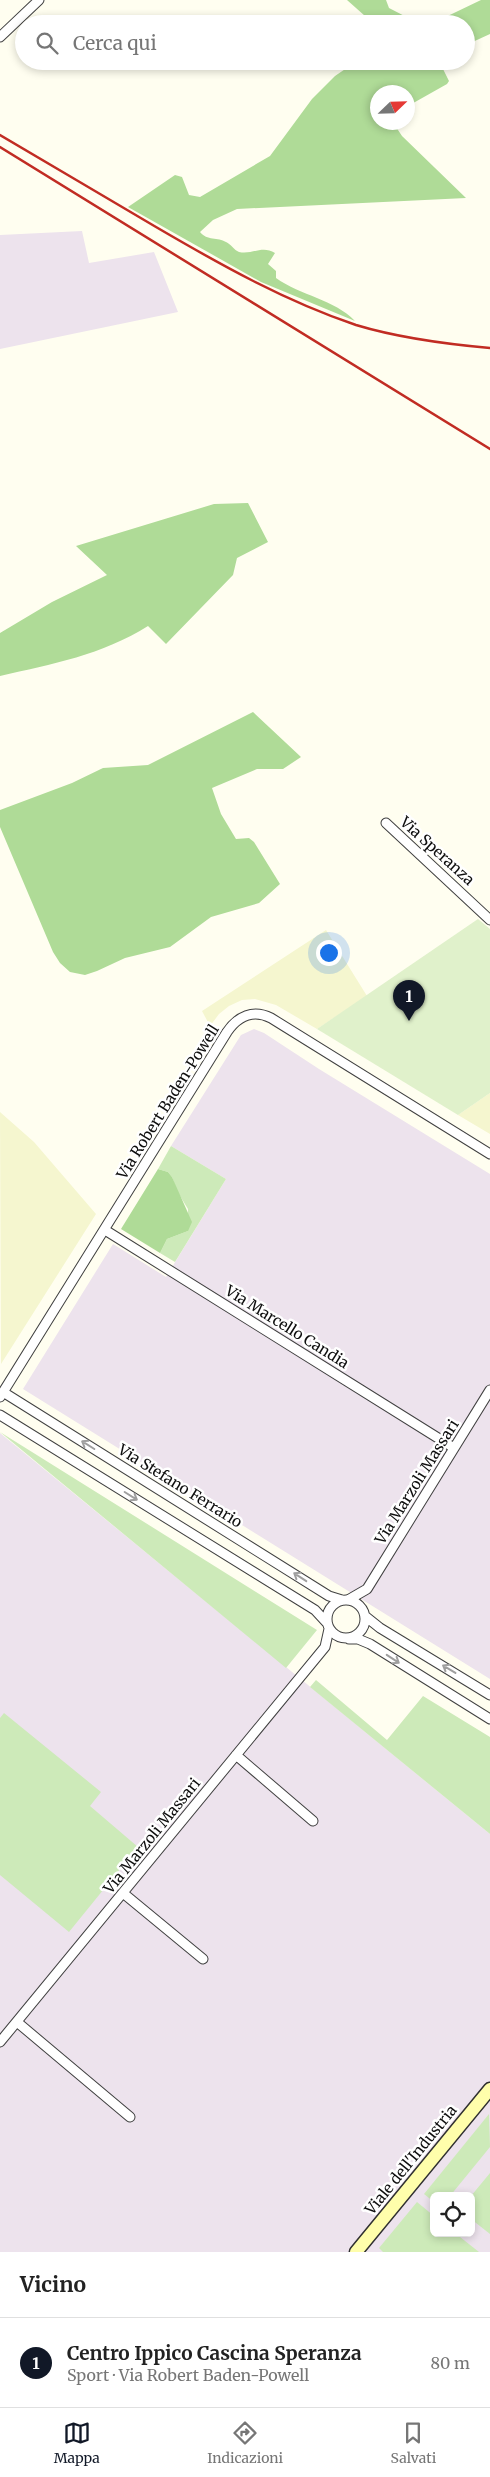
<!DOCTYPE html>
<html lang="it">
<head>
<meta charset="utf-8">
<style>
	body { margin:0; font-family:Merriweather,serif; background:#f2f2f2; color:#222 }
	.controls { position:absolute; right:15px; bottom:15px; display:grid; overflow:hidden; border-radius:8px; box-shadow:0 2px 8px #0003 }
	.controls button { width:45px; height:45px; display:grid; place-items:center; padding:0; border:0; border-bottom:1px solid #e0e0e0; background:#fff; color:#222; font:25px sans-serif }
	.compass { position:absolute; left:370px; top:85px; width:45px; height:45px; border-radius:50%; background:#fff; box-shadow:0 2px 8px #0003; rotate:67deg }
	.you { position:absolute; left:328px; top:952px; width:18px; height:18px; margin:-12px; border:4px solid #fff; border-radius:50%; background:#1a73e8; box-shadow:0 0 0 8px #1a73e833 }
	.badge { display:grid; place-items:center; width:32px; height:32px; border-radius:50%; background:#111827; color:#fff; font-size:16px; font-weight:700 }
	.pin { position:absolute; translate:-50% -41px; filter:drop-shadow(0 1px 2px #0008) }
	.pin::after { content:''; position:absolute; top:26px; width:18px; height:15px; background:inherit; clip-path:polygon(0 0,100% 0,50% 100%) }
	.list { margin:0; padding:0; list-style:none }
	h2 { display:flex; justify-content:space-between; align-items:center; height:65px; margin:0; padding:0 20px; font-size:21px }
	h2 small { font-size:16px; font-weight:400; color:#767676 }
	.list li { display:grid; grid-template-columns:32px 1fr auto; gap:15px; align-items:center; box-sizing:border-box; height:90px; padding:0 20px; border-top:1px solid #e0e0e0 }
	.list b { display:block; font-size:19px; white-space:nowrap }
	.list p { margin:0; font-size:16px; white-space:nowrap; color:#767676 }
	.list em { font-size:16px; font-style:normal; color:#767676 }
	.icon { flex:none; width:28px; height:28px; fill:none; stroke:currentColor; stroke-width:2; stroke-linecap:round; stroke-linejoin:round }
	.map { position:relative; flex:none; width:490px; height:2252px; overflow:hidden }
	.search { position:absolute; background:#fff; box-shadow:0 2px 8px #0003; left:15px; right:15px; top:15px; height:55px; display:flex; align-items:center; gap:12px; box-sizing:border-box; padding:0 18px; border-radius:28px; color:#767676; font-size:19px }
	.sheet { height:155px; background:#fff }
	nav { display:flex; justify-content:space-around; align-items:center; box-sizing:border-box; height:70px; border-top:1px solid #e0e0e0; background:#fff; font-size:14px; color:#767676 }
	nav a { display:grid; justify-items:center; gap:2px }
	nav .on { color:#111827 }
	.map>svg:first-child { display:block }
</style>
</head>
<body>
<div class="map">
<svg width="490" height="2252" viewBox="0 0 490 2252">
	<rect width="100%" height="100%" fill="#fffef0"/>
	<path fill="#ede3ed" fill-rule="evenodd" d="M82,231L89,263L154,252L178,312L0,349V235Z
		M254,1029L264,1033L319,1069L490,1174V1679L23,1389L113,1244L166,1277L226,1179L171,1146L241,1035Z
		M0,1433L490,1834V2252H0ZM434,2196H471V2233H434Z"/>
	<path fill="#f5f6cf" d="M326,930L367,996L317,1029L276,1005L255,999L242,1000L229,1006L219,1014L210,1026L202,1011Z
		M490,1093V1134L458,1115Z
		M0,1112L34,1142L96,1214L1,1364Z"/>
	<path fill="#cdeab9" d="M171,1146L226,1179L175,1262L160,1253L167,1239L188,1231V1209L177,1191L172,1177L168,1172L158,1169Z
		M0,1432L317,1630L286,1668Z
		M316,1680L387,1740L423,1696L490,1737V1834L310,1687Z
		M4,1713L101,1792L90,1806L138,1847L69,1932L0,1875V1718Z
		M489,2114L490,2147L450,2196H434V2202L424,2194Z
		M490,2173V2234L471,2219V2196Z
		M417,2202L434,2216V2233H455L479,2252H383L379,2248Z"/>
	<path fill="#afdb97" d="M347,0H386L389,8L420,24H374Z
		M481,0H490V34L466,45V24H431Z
		M357,61H444L442,67L449,81L447,84L408,106V92H378V122L395,123L396,127L402,136L466,198L237,209L213,220L200,232C207,241 218,237 226,242C231,244 234,250 239,252C252,255 262,245 275,253L268,264L276,271V278C301,296 334,299 355,321L261,282L128,207L175,175L182,177L189,195L200,197L270,156L312,99L335,76Z
		M248,503L268,542L237,558L233,575L166,644L148,626C102,655 52,664 0,676V633L52,602L107,575L76,546L214,504Z
		M253,712L301,757L283,769H257L212,788L221,814L236,839L249,838L254,842L280,884L259,903L211,917L170,947L125,958L97,971L85,975L70,972L60,963L53,952L0,827V810L72,783L103,768L148,765Z
		M158,1169L168,1172L172,1177L192,1222L188,1231L167,1239L160,1253L121,1229Z"/>
	<path fill="#e0f1cb" d="M478,919L490,929V1093L458,1115L317,1029Z"/>
	<g fill="none" stroke-linecap="round" stroke-linejoin="round">
		<g stroke="#414141" stroke-width="11">
			<path id="street" d="M0,37L39,0
				M386,823L490,920
				M105,1230L454,1448
				M3,1392L329,1596L342,1600
				M0,1397L227,1032C238,1016 253,1009 271,1018L490,1154
				M0,1415L315,1610L327,1623
				M327 1619a19 19 0 1 1 38 0a19 19 0 1 1-38 0Z
				M348,1600L367,1589L490,1390
				M365,1616L380,1628L490,1695
				M349,1639H358L370,1644L490,1719
				M236,1755L313,1821
				M123,1893L203,1959
				M17,2022L130,2117
				M0,2042L325,1647L329,1629"/>
		</g>
		<g stroke="#303030" stroke-width="15">
			<path id="secondary" d="M356,2252L490,2089"/>
		</g>
		<use href="#street" stroke="#fff" stroke-width="9"/>
		<use href="#secondary" stroke="#fffeab" stroke-width="12"/>
		<path stroke="#c12c23" stroke-width="2.5" d="M0,135C52,166 104,196 156,227C221,265 285,301 356,325C399,338 445,344 490,348
			M0,147L490,449"/>
	</g>
	<defs><path id="oneway-shaft" d="M-6 0H5M1.5-3L5.5 0L1.5 3" fill="none" stroke-width="1.6" stroke-linecap="round" stroke-linejoin="round" transform="scale(1.25)"/></defs>
	<g stroke="#9f9f9f">
		<use href="#oneway-shaft" transform="translate(88 1445) rotate(-148)"/>
		<use href="#oneway-shaft" transform="translate(131 1496) rotate(32)"/>
		<use href="#oneway-shaft" transform="translate(300 1577) rotate(-147)"/>
		<use href="#oneway-shaft" transform="translate(393 1659) rotate(33)"/>
		<use href="#oneway-shaft" transform="translate(449 1669) rotate(-149)"/>
	</g>
	<g text-anchor="middle" stroke-width="5" stroke-linejoin="round" paint-order="stroke">
		<g font-size="15" fill="#0e0e0e" stroke="#fff">
			<text transform="translate(437 851) rotate(42)" y="5">Via Speranza</text>
			<text transform="translate(168 1102) rotate(-58)" y="5">Via Robert Baden-Powell</text>
			<text transform="translate(287 1327) rotate(32)" y="5">Via Marcello Candia</text>
			<text transform="translate(417 1482) rotate(-58)" y="5">Via Marzoli Massari</text>
			<text transform="translate(180 1486) rotate(32)" y="5">Via Stefano Ferrario</text>
			<text transform="translate(152 1836) rotate(-51)" y="5">Via Marzoli Massari</text>
			<text transform="translate(411 2160) rotate(-51)" y="5">Viale dell'Industria</text>
		</g>
	</g>
</svg>
<div class="controls">
<button><svg class="icon" aria-label="locate" viewBox="0 0 24 24"><circle cx="12" cy="12" r="6"/><path d="M12 2v4M12 18v4M2 12h4M18 12h4"/></svg></button>
</div>
<svg class="compass" viewBox="-18 -18 36 36"><path d="M0-13l5 13h-10z" fill="#e53935"/><path d="M0 13l5-13h-10z" fill="#767676"/></svg>
<div class="you"></div>
<div class="pin badge" style="left:409px;top:1021px">1</div>
<div class="search"><svg class="icon" aria-label="search" viewBox="0 0 24 24"><circle cx="10" cy="10" r="6"/><path d="M15 15l6 6"/></svg>Cerca qui</div>
</div>
<section class="sheet">
<h2>Vicino<small></small></h2>
<ul class="list">
<li><span class="badge">1</span><div><b>Centro Ippico Cascina Speranza</b><p>Sport · Via Robert Baden-Powell</p></div><em>80 m</em></li>
</ul>
</section>
<nav>
<a class="on"><svg class="icon" aria-label="map" viewBox="0 0 24 24"><path d="M3 6l6-2 6 2 6-2v14l-6 2-6-2-6 2zM9 4v14M15 6v14"/></svg>Mappa</a>
<a><svg class="icon" aria-label="directions" viewBox="0 0 24 24"><path d="M12 3l9 9-9 9-9-9zM9 14v-3h6M13 9l2 2-2 2"/></svg>Indicazioni</a>
<a><svg class="icon" aria-label="saved" viewBox="0 0 24 24"><path d="M7 4h10v16l-5-4-5 4z"/></svg>Salvati</a>
</nav>
</body>
</html>
